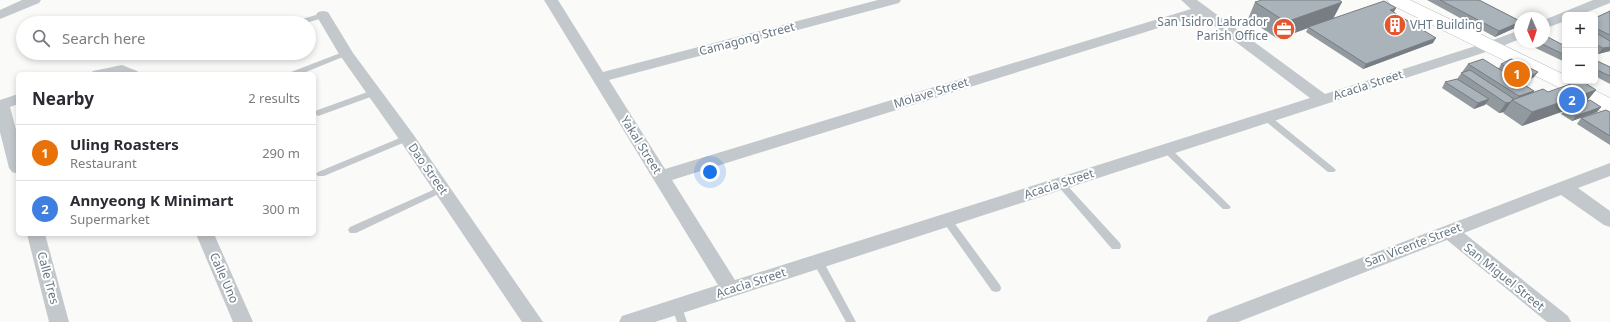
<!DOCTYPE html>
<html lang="en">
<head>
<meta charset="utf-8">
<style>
	body { margin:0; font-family:"Noto Sans",sans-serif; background:#f2f2f3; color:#2b2b33 }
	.controls { position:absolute; right:12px; top:12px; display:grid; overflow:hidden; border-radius:6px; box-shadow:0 2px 6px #0003 }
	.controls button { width:36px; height:36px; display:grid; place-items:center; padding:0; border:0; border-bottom:1px solid #e1e1e2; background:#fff; color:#2b2b33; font:20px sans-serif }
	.compass { position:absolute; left:1514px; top:12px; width:36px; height:36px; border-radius:50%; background:#fff; box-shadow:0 2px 6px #0003; rotate:177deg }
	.you { position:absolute; left:710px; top:172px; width:14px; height:14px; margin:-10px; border:3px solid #fff; border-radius:50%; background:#1a73e8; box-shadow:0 0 0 6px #1a73e833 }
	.badge { display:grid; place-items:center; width:26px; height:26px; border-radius:50%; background:#2563eb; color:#fff; font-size:13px; font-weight:700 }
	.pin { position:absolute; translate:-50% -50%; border:2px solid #fff; box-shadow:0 1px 4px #0006 }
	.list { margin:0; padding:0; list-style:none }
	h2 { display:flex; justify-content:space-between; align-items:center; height:52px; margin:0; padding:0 16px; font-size:17px }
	h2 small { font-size:13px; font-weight:400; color:#7c7c81 }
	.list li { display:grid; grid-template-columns:26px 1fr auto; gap:12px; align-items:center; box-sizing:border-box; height:56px; padding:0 16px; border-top:1px solid #e1e1e2 }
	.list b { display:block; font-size:15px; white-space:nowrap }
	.list p { margin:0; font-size:13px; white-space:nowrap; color:#7c7c81 }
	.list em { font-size:13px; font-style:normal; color:#7c7c81 }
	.icon { flex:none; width:22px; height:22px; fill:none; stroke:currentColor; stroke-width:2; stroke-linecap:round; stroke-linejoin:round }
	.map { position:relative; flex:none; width:1610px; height:322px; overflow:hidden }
	.search { position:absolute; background:#fff; box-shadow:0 2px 6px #0003; left:16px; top:16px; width:300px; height:44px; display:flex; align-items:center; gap:10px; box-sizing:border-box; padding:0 14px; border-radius:22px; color:#7c7c81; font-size:15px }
	.panel { position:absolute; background:#fff; box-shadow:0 2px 6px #0003; left:16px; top:72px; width:300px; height:164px; border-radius:6px }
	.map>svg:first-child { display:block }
</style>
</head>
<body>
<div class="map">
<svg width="1610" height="322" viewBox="0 0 1610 322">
	<rect width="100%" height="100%" fill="#fafaf8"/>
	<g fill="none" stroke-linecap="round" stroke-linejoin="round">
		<g stroke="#b5babe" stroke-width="1">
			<path id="primary" d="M1387,0H1410L1565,75V81H1576L1610,98V114L1603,112L1552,84L1390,4Z"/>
		</g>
		<path fill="#c3c8cc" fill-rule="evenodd" d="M323,13H326V17L306,23H294L295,21Z
			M343,52H346L350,54L301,74H290L291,72Z
			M373,90L376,91L377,93L376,95L321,115L318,116L314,113L315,111Z
			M1267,115L1270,116L1334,168L1336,170L1334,172H1328L1264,120L1263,118Z
			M407,135L410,136L411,138L410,140L324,176H318L316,174L318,172Z
			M1167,147L1170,148L1229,205L1231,207L1229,209H1223L1164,152L1163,150L1164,148Z
			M1061,181L1064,182L1120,243L1121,246L1120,249H1112L1058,186L1056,184L1058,182Z
			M442,186L447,189L445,191L356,233H350L348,230L350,227Z
			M947,216L950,217L1000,285L1001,288L1000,291L996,292L992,291L944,223L942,220L944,217Z
			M818,258L822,259L856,322H846L813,262L814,259Z
			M677,303L681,304L687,322H677L672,307L673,304Z"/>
		<path fill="#c3c8cc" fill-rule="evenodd" d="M22,0H41L39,3L0,19V10Z
			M544,0H558L603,72L878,0H901L899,3L609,80L665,169L1191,9L1181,0H1197L1325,94L1485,43L1520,30V39L1495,49L655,322H619L622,316L718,285ZM1200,15L1310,98L735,280L672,180Z
			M1593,0H1610V3L1580,15H1565V21L1544,29V20Z
			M323,11L328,12L353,53L413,134L543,322H522L401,142L339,54L316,15L318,12Z
			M122,65L137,71L140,74H90L93,71Z
			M18,94V104L10,107L18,137V174L12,172L9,168L0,132V100Z
			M1610,163V176L1578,188L1610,211V227L1604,225L1561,195L1464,233L1568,316L1571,322H1547L1447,240L1238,322H1206L1209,316Z
			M27,234H45L69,322H49Z
			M196,234H214L253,322H233Z"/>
		<use href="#primary" fill="#fff" fill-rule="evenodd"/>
	</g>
	<path fill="#929a9f" d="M1427,0H1479L1520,21V23L1517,27L1495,37Z
		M1255,2L1334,18L1396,8L1394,12L1433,43L1363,69L1306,32L1308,28L1278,39L1248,19Z
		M1610,11V51L1598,54L1595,52V18Z
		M1528,42H1544L1565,46V62L1527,44Z
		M1595,60L1610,67V84L1595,76Z
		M1468,64L1499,68L1501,64L1534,77L1524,83L1516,79L1534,91L1533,93L1596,90L1586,102L1601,107L1597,112L1572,121L1561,114L1564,111L1522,126L1503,113L1504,112L1499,113L1486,104L1474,109L1442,88L1445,82L1457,79Z
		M1610,112V145L1577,124L1581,118Z"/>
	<path fill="#777d82" d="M1342,2L1333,19L1308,27V28L1278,39L1286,22Z
		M1396,8L1393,13L1390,10Z
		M1520,22L1517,27L1495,37L1499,31Z
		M1436,38L1433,43L1363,69L1366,64Z
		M1610,47V51L1598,54L1603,48Z
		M1538,72L1534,77L1524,83L1528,78Z
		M1596,90L1585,103L1565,109L1564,111L1522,126L1532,112Z
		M1534,91L1524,104L1515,101L1519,96Z
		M1489,99L1485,105L1474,109L1478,103Z
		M1511,102L1504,112L1499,113L1506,103Z
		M1601,107L1597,112L1572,121L1576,116Z"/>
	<path fill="#aab3b9" stroke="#777d82" d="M1262,0H1339L1342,2L1286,22L1255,2Z
		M1440,0H1479L1520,21V22L1499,31Z
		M1384,1L1396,8L1390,10L1436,38L1366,64L1308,27Z
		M1610,11V35L1595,28V18Z
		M1595,33H1596L1610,41V47L1603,48L1595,44Z
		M1544,35L1565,46V55L1538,42H1544Z
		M1483,59L1534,91L1519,96L1468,64Z
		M1511,59L1538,72L1528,78L1501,64Z
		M1595,60L1610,67V76L1595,69Z
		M1470,70L1514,99L1512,100L1511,102L1506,103L1461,73Z
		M1457,79L1489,99L1478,103L1445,82Z
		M1579,81H1582L1596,90L1532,112L1512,100L1543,89L1548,92Z
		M1590,100L1601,107L1576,116L1565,109Z
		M1606,110L1610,112V136L1581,118Z"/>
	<defs>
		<g id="building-disc" transform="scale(1.15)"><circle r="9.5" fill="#e4572e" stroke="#fff"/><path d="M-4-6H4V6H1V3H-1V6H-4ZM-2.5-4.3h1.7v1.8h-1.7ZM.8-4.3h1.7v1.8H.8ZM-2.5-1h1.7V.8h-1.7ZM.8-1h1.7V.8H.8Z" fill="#fff"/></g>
		<g id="office-disc" transform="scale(1.15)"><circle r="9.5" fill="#e4572e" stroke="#fff"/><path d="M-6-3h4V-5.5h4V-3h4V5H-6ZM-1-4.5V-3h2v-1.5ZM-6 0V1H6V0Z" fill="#fff"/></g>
	</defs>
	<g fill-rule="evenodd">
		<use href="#building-disc" x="1395" y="25"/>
		<use href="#office-disc" x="1284" y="29"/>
	</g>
	<g text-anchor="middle" stroke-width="4" stroke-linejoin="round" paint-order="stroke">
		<g font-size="12" fill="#657683" stroke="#fff" text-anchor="end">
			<text x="1268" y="26">San Isidro Labrador<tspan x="1268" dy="14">Parish Office</tspan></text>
			<text x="1410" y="29" text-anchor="start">VHT Building</text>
		</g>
		<g font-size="12" fill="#657683" stroke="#fff">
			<text transform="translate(747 39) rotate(-15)" y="4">Camagong Street</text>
			<text transform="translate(1368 85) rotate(-18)" y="4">Acacia Street</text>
			<text transform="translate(931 93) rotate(-17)" y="4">Molave Street</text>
			<text transform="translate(641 145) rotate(58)" y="4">Yakal Street</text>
			<text transform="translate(428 169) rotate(55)" y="4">Dao Street</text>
			<text transform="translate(1059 184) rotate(-18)" y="4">Acacia Street</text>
			<text transform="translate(1413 245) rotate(-21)" y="4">San Vicente Street</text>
			<text transform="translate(1504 277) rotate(39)" y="4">San Miguel Street</text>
			<text transform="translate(48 278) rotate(75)" y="4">Calle Tres</text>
			<text transform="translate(224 278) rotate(66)" y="4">Calle Uno</text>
			<text transform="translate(751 283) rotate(-18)" y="4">Acacia Street</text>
		</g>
	</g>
</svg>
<div class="controls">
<button>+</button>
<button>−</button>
</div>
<svg class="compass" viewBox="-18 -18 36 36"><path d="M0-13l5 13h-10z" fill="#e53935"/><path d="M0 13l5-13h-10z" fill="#7c7c81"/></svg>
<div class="you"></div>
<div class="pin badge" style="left:1517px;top:74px;background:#e8710a">1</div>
<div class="pin badge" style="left:1572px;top:100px;background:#3f7fe0">2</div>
<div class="search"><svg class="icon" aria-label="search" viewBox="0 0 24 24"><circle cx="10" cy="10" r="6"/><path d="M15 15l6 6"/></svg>Search here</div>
<section class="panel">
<h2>Nearby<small>2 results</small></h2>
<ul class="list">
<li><span class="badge" style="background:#e8710a">1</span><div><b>Uling Roasters</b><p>Restaurant</p></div><em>290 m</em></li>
<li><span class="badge" style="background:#3f7fe0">2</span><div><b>Annyeong K Minimart</b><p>Supermarket</p></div><em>300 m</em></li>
</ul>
</section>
</div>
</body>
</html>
